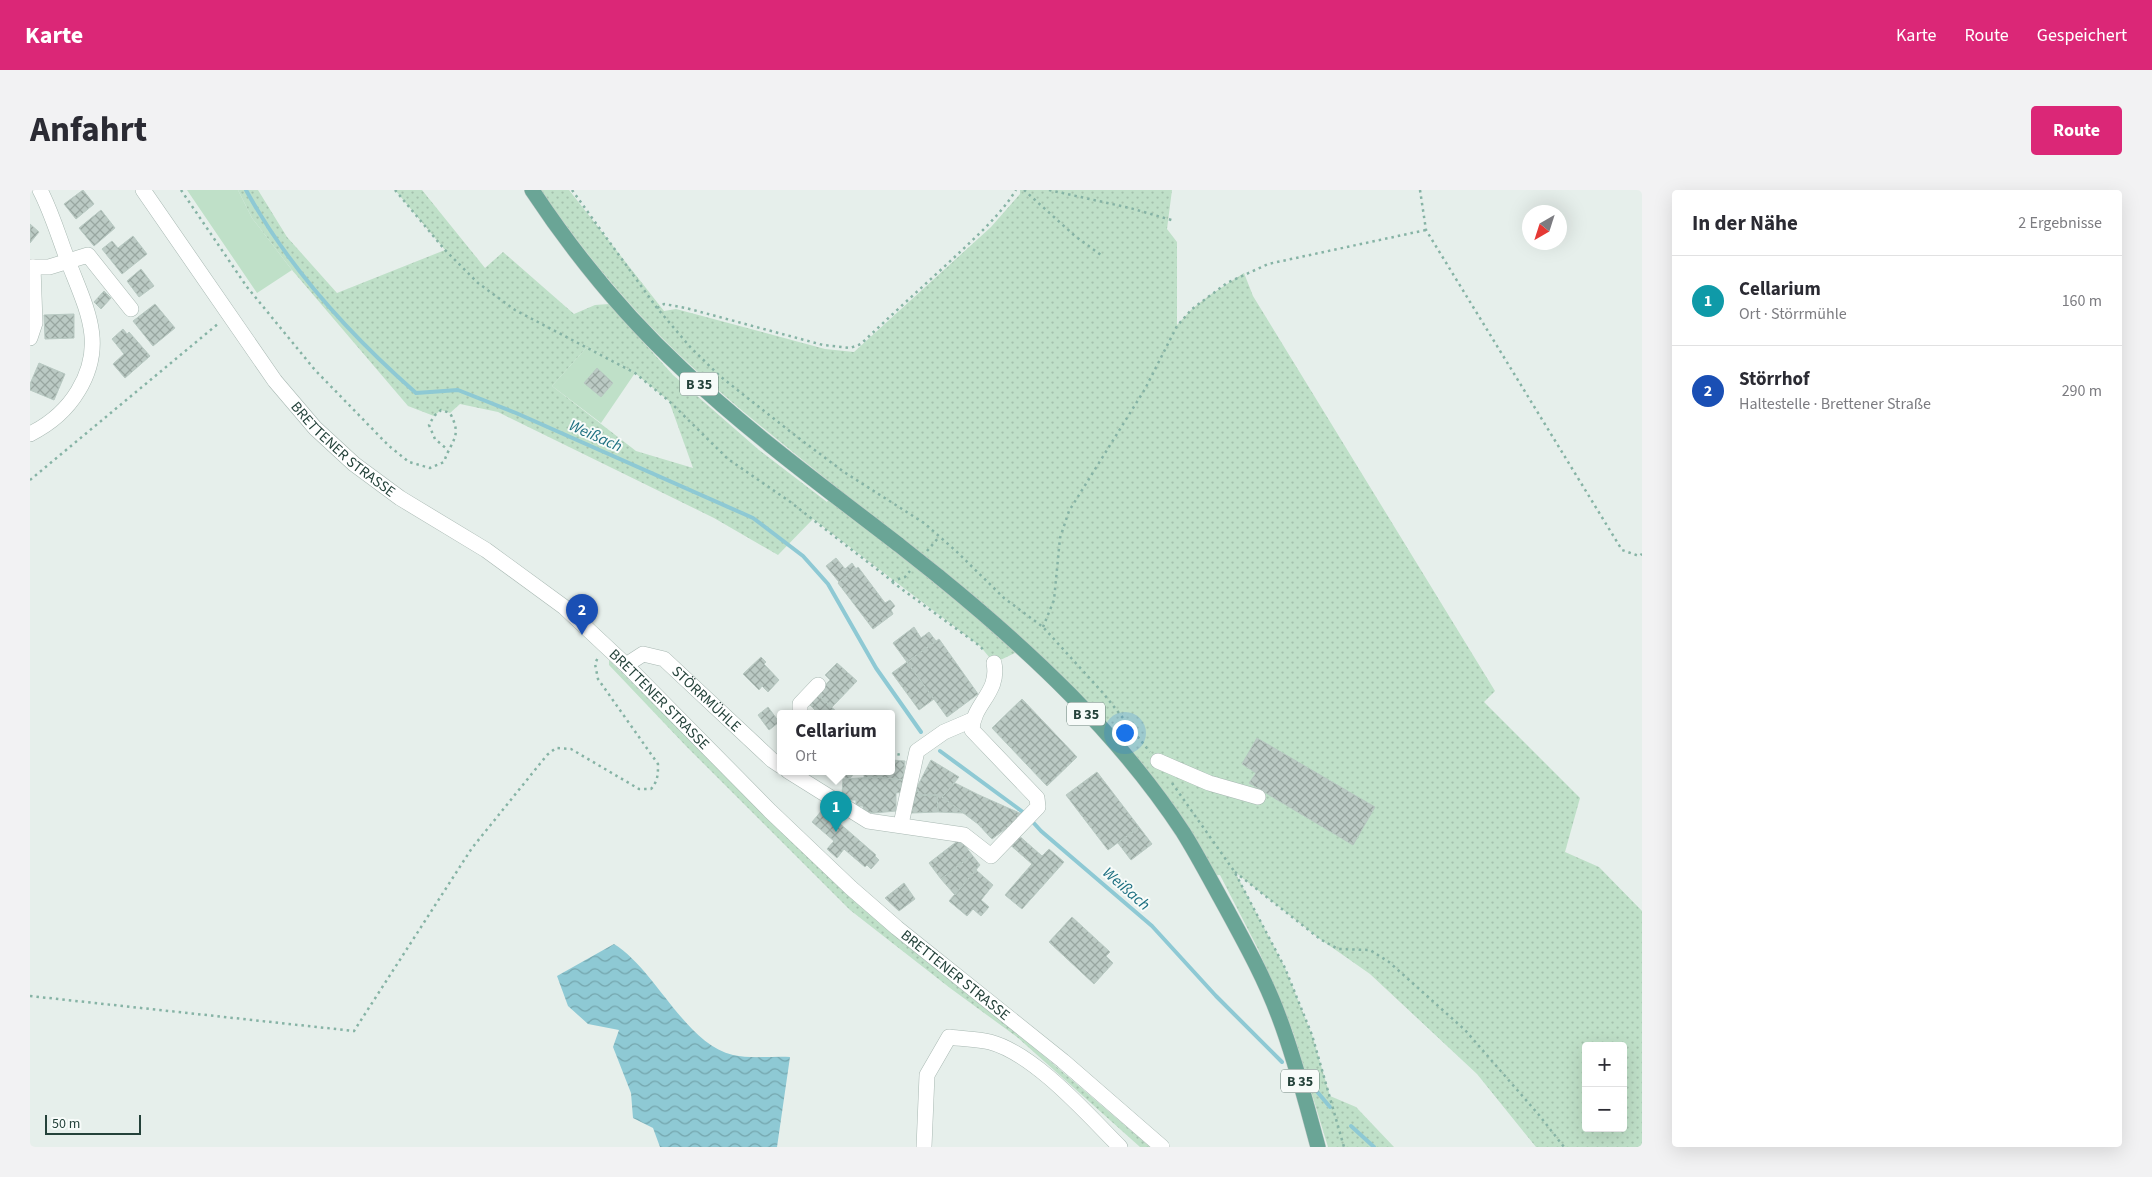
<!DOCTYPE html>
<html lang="de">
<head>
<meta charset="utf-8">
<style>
	body { margin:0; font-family:"Source Sans 3",sans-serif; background:#f2f2f3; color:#2b2b33 }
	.controls { position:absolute; right:15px; bottom:15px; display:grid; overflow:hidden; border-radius:5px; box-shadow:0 5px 20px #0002 }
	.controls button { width:45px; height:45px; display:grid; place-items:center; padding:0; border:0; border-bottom:1px solid #e1e1e2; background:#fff; color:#2b2b33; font:25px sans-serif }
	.compass { position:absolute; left:1492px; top:15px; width:45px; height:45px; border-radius:50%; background:#fff; box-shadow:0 5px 20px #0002; rotate:219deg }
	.scale { position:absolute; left:15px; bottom:12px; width:96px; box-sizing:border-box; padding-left:5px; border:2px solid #24423a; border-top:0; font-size:14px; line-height:18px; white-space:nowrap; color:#24423a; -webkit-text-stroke:4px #f7fbf9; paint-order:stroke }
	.you { position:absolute; left:1094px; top:542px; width:18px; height:18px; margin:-12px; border:4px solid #fff; border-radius:50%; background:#1a73e8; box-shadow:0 0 0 8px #1a73e833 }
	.badge { display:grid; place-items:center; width:32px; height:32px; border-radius:50%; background:#db2777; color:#fff; font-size:16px; font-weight:700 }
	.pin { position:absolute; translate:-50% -41px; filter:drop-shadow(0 1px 2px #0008) }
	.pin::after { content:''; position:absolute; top:26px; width:18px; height:15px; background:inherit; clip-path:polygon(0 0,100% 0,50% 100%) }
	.popup { position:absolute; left:747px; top:520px; width:118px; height:65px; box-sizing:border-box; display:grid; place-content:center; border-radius:5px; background:#fff; filter:drop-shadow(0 1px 4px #0005); font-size:16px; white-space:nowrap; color:#7c7c81 }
	.popup b { font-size:19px; color:#2b2b33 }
	.popup::after { content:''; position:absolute; left:50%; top:100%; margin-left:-10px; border:10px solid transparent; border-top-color:#fff }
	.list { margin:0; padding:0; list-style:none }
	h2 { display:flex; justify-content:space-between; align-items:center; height:65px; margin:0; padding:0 20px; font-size:21px }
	h2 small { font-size:16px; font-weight:400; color:#7c7c81 }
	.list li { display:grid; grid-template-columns:32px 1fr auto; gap:15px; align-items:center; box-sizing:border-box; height:90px; padding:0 20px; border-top:1px solid #e1e1e2 }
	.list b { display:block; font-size:19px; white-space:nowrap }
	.list p { margin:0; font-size:16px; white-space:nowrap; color:#7c7c81 }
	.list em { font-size:16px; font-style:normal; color:#7c7c81 }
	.map { position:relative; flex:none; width:1612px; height:957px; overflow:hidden; border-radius:5px }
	header { display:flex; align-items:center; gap:30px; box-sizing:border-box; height:70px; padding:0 25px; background:#db2777; color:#fff }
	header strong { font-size:24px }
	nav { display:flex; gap:28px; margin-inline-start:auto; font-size:18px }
	.intro { display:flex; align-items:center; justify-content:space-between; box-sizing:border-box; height:120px; padding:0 30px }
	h1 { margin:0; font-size:35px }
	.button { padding:12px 22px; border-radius:5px; background:#db2777; color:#fff; font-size:18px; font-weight:700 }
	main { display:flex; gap:30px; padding:0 30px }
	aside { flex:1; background:#fff; border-radius:5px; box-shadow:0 5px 20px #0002 }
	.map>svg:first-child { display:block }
</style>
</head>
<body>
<header>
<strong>Karte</strong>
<nav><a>Karte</a><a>Route</a><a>Gespeichert</a></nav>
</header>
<div class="intro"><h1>Anfahrt</h1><a class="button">Route</a></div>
<main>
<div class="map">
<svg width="1612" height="957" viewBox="0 0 1612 957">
	<defs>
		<pattern id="grass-dots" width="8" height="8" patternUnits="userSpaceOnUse" patternTransform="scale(1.25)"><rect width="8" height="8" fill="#bfe0c8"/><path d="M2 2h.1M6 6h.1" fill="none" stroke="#a4c1ad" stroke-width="1.8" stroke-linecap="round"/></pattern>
		<pattern id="water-waves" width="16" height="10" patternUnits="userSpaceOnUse" patternTransform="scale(1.25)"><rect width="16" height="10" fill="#8ec9d4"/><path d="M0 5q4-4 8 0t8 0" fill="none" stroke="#74a5ad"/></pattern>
		<pattern id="building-cross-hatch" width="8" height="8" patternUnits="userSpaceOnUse" patternTransform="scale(1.25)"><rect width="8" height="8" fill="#bbcac4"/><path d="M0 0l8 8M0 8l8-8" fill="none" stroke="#98a6a0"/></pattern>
	</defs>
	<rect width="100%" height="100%" fill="#e6efeb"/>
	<path fill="url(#grass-dots)" fill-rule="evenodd" d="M208,0H228L257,47L307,103L415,60L365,0H392L455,78L473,62L544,124L565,115L579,114L643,185L729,260L797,312L806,297C756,256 705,217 658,173C603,122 553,62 511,0H539L634,121L646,119L795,159L824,162L961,37L990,4V0H1142L1137,39L1147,52V135L1162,119L1180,105L1214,83L1223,106L1465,501L1454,512L1550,608L1535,662L1569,677L1612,721V957H1506L1447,884L1340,784L1290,749L1205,682L1255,778L1282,845L1300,906L1326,917L1364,957H1298L1263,842L1228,759L1190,685L1178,686L1098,569L965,434L985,463L964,473L950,456L783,329L748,365L684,328L468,222L430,214L420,223L411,220L404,226L378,216L262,80L222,28ZM557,157L605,183L639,211L663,278L606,261L522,196ZM1556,856H1593V938H1556Z
		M579,470L799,687L871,751L979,836L1120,957H1110L987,847L920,798L820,720L656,556L579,475Z"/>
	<path fill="#bfe0c8" d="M157,0H208L222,28L262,80L227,103Z
		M557,157L605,183L571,233L522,196Z"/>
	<path fill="url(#water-waves)" d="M584,754C626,780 655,854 703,865C720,869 742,866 760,867L747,957H630L623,938L603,928L601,903L583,857L589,840L558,834L538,816L527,786Z"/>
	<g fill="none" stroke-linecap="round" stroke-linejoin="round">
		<path stroke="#8ec9d4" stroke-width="4" d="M216,0C258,77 320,145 386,203L428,200L486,223L723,328L773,366L798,394L846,478L891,542
			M910,561L997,625
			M1001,630L1011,641L1122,736L1186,806L1252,872
			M1284,898L1300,917
			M1321,936L1344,957"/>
	</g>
	<path fill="url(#building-cross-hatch)" stroke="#b8c9c2" d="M53,0L64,14L46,29L34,14Z
		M71,20L85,38L64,56L49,38Z
		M0,34L9,42L0,53Z
		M103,46L117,64L92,84L72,59L82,51L88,58Z
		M111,79L124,96L109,107L97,91Z
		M74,101L81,108L71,119L64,112Z
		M125,114L145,138L123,156L103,131Z
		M44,124V148L15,149L14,125Z
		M93,139L97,144L99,142L120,166L95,188L83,174L94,164L82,149Z
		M9,173L35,184L24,210L0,200V194Z
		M567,178L583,193L571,207L554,193Z
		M806,368L815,379L822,373L826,379L809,392L796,376Z
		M828,377L855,413L860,410L865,416L861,420L863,424L843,439L808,393Z
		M884,437L891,448L899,442L906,451L877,472L863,453Z
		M909,449L948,504L917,527L877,472Z
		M731,467L736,472L734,474L749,490L738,502L732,496L729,500L713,484Z
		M877,472L904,509L889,520L862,483Z
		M807,473L827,491L802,517L787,504L800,490L795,485Z
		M787,504L808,523H788L778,513Z
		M992,509L1047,567L1017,596L962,538Z
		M738,517L749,532L739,540L728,525Z
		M1227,548L1345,617L1323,655L1219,593L1226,583L1212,574Z
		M861,570L875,571L873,590L845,587L834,589V581H861Z
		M901,570L929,587L912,607L934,623L908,622L907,605H889V601H885Z
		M813.5 584a4.5 4.5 0 1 1 9 0a4.5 4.5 0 1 1-9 0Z
		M1067,582L1109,637L1078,660L1036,605Z
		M845,587L873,590V602L866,603V621L844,623L833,621V616H826V610H814V604H812L813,589Z
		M925,593L949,605L994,625L962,649L948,634L912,607Z
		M880,601H889V605H907L908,622L881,623Z
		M793,619L846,665L845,666L849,670L841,679L837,675L835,677L814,659L807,668L797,659L804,651L782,632Z
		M1109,637L1122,654L1101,670L1088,653Z
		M987,644L1012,666L1019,659L1034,672L992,719L975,705L1002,674L978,653Z
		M930,649L942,665L911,689L899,673Z
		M942,665L950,675L925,705L911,689Z
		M946,680L963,695L951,710L959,717L951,726L943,719L937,726L919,711Z
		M874,693L885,709L869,721L855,708Z
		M1042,727L1080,762L1076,766L1083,773L1064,794L1019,752Z"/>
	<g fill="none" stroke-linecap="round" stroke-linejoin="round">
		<g stroke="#a8b8b2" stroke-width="16">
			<g id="minor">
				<path id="s1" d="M113,0L245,191L285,238L324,274L370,308L456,360L534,417L596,475L740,621L821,698L867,738L1033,871L1132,957"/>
				<path d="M0,77H19L58,65L101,119"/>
				<path d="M0,148L5,133L3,77"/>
				<path d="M0,244C20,234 36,221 48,201C77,154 56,118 38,71C29,48 22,23 10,0"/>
				<path id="s2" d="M596,475L613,464L634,469L742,570L751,576"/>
				<path d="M770,523V514L788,495"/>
				<path d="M1128,571L1179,593L1228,607"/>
				<path d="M758,581L838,631L934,645L961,666L1008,617L1007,608L942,540C943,513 970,503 964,473"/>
				<path d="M871,634L887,561L914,542L942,530"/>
				<path d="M894,957L897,885L919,847C932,849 947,849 960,852C1005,864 1058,925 1090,957"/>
			</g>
		</g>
		<g stroke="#c2cac8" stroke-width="16">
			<path id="major" d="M502,0C545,65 595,126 652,179C720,243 795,298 869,355
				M908,386C999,460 1088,543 1153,642C1168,666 1182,693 1196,718C1215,753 1235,789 1249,827C1265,869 1276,913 1288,957"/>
		</g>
		<path stroke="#86b3a5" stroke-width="2.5" stroke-dasharray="2.5 4" stroke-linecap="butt" d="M151,0L217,97L285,180L359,256L379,272L400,278L414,272C421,250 433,247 420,223L411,220L404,226L399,235L405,249L418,260
			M365,0L415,60L448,93L485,120L605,183L639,211L698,269L759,311L862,391L875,387L880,381
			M542,0L627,118L661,158L691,187L762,243L814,282L894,333L926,361L974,408L1013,437L1073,503L1120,562
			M994,0L1045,46L1071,65
			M1019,0L1100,18L1145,31
			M1390,0L1396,40L1592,360L1609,366L1612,364
			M627,118L634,114L656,118L793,155L820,158L831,154C863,123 897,93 930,62C950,43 971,24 986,0
			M0,290L189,133
			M897,361L909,347
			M862,392L950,456L955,462
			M1013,437L1024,410L1030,348L1039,321L1115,199L1147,136L1162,119L1197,93L1238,74L1396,40
			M861,563L872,565
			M1142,593L1204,681L1255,778L1282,845L1314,957
			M1205,682L1290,749L1308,759L1340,760L1359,772L1435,840L1509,925L1534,957
			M0,806L324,841L442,658L517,565L526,558L541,559L609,599H621C628,591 628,584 628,574L568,489L565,474L568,467"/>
		<use href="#minor" stroke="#fff" stroke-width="15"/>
		<use href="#major" stroke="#6aa596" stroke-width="15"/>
		<g stroke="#c2cac8" stroke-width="16" stroke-linecap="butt">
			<path id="major-bridge" d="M869,355L908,386"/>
		</g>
		<use href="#major-bridge" stroke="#6aa596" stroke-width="15"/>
	</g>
	<g text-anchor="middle" stroke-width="4" stroke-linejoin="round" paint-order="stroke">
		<g fill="#f7fbf9" stroke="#637a73" stroke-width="1">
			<rect x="650" y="182.5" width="38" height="23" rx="4"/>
			<rect x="1037" y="512.5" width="38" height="23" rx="4"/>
			<rect x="1251" y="879.5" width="38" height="23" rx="4"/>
		</g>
		<g font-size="14" font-weight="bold" fill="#24423a">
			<text x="669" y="199">B 35</text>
			<text x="1056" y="529">B 35</text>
			<text x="1270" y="896">B 35</text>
		</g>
		<g font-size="15" fill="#24423a" stroke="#f7fbf9">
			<text dy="5" stroke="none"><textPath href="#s1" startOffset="329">BRETTENER STRASSE</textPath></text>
			<text dy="5" stroke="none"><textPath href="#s1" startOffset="734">BRETTENER STRASSE</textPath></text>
			<text dy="5" stroke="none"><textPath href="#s2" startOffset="100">STÖRRMÜHLE</textPath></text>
			<text dy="5" stroke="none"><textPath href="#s1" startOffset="1139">BRETTENER STRASSE</textPath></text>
		</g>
		<g font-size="16" font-style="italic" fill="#1c6f80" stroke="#f7fbf9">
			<text transform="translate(566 245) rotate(24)" y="6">Weißach</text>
			<text transform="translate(1097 698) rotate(41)" y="6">Weißach</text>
		</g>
	</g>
</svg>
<div class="controls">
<button>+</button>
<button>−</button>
</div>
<svg class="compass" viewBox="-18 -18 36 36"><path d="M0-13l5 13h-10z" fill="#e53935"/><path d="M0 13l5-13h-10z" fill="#7c7c81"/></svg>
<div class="scale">50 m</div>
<div class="you"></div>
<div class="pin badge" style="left:806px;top:642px;background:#0f9aa8">1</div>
<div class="popup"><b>Cellarium</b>Ort</div>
<div class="pin badge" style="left:552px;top:445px;background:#1a4fb4">2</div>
</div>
<aside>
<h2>In der Nähe<small>2 Ergebnisse</small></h2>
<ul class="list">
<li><span class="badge" style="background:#0f9aa8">1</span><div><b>Cellarium</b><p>Ort · Störrmühle</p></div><em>160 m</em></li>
<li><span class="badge" style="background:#1a4fb4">2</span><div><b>Störrhof</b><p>Haltestelle · Brettener Straße</p></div><em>290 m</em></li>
</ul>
</aside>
</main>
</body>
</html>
